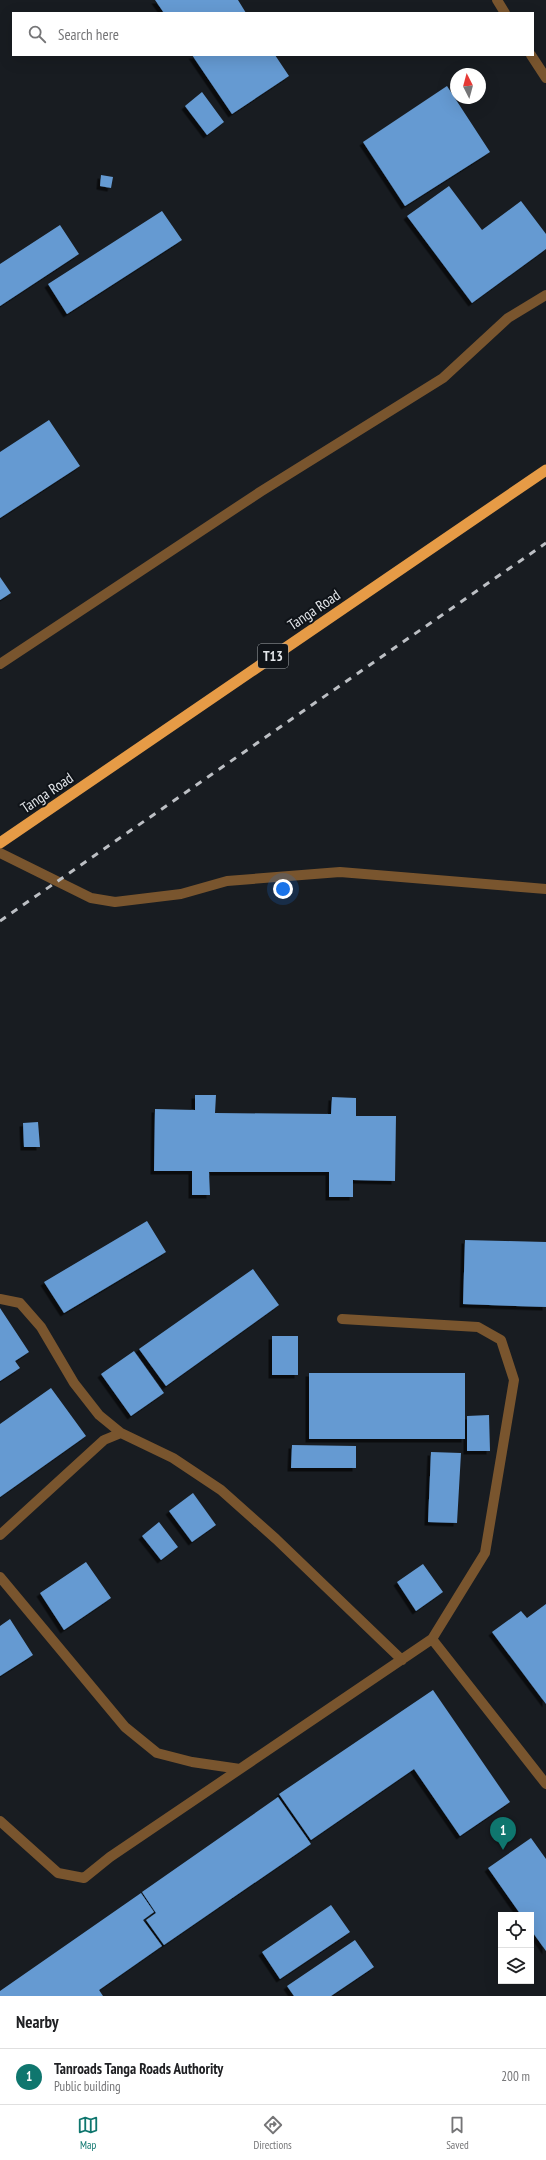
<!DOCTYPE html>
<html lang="en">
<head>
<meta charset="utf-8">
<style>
	body { margin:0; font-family:"PT Sans Narrow",sans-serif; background:#f2f2f2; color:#202124 }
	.controls { position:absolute; right:12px; bottom:12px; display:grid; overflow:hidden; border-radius:0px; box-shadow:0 4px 16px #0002 }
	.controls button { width:36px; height:36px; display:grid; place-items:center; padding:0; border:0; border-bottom:1px solid #e0e0e0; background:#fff; color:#202124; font:20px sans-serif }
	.compass { position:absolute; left:450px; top:68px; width:36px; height:36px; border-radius:50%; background:#fff; box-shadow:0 4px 16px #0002; rotate:354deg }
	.you { position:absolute; left:283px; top:889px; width:14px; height:14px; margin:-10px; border:3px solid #fff; border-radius:50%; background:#1a73e8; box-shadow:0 0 0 6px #1a73e833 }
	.badge { display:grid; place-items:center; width:26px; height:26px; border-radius:50%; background:#0f766e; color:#fff; font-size:13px; font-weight:700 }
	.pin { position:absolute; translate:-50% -33px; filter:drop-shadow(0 1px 2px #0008) }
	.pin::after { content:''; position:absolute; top:21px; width:14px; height:12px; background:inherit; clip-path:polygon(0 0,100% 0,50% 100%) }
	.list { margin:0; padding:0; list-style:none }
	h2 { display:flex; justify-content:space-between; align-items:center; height:52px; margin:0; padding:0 16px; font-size:17px }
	h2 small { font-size:13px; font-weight:400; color:#757577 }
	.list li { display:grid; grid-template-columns:26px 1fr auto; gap:12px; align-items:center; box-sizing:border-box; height:56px; padding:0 16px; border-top:1px solid #e0e0e0 }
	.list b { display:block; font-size:15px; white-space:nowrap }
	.list p { margin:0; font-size:13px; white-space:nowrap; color:#757577 }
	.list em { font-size:13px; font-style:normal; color:#757577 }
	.icon { flex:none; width:22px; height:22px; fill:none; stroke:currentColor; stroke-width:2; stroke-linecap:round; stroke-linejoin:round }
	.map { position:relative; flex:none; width:546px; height:1996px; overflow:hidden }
	.search { position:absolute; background:#fff; box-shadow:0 4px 16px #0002; left:12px; right:12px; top:12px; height:44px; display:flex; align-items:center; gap:10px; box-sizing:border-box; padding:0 14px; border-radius:0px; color:#757577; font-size:15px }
	.sheet { height:108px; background:#fff }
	nav { display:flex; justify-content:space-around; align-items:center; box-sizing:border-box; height:56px; border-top:1px solid #e0e0e0; background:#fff; font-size:11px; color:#757577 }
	nav a { display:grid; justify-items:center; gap:2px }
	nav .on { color:#0f766e }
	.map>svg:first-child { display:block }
</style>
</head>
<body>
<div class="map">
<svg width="546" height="1996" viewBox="0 0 546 1996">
	<defs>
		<filter id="shadow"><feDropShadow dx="-3.5" dy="3.5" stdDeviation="0" flood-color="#0009"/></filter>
	</defs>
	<rect width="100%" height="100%" fill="#181c21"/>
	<path fill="#659ad2" filter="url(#shadow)" d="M155,0H238L246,13H164Z
		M192,55H275L289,76L232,114Z
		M447,86L490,152L405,206L363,142Z
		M202,92L224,122L207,135L185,106Z
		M101,175L113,177L111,188L100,186Z
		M449,186L482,230L521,201L546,234V249L472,303L407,216Z
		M162,211L182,240L67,314L48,284Z
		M60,225L79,254L0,306V264Z
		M49,420L80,466L0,518V452Z
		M0,577L11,593L0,600Z
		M195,1095H216L215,1113L331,1114L332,1097L356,1098V1116H396L395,1181L353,1180V1197H329V1172H209L210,1195H192V1171H154L155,1109L195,1110Z
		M38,1122L40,1147H24L23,1123Z
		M147,1221L166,1252L64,1313L44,1282Z
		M465,1240L546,1242V1307L463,1304Z
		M253,1269L279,1305L166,1386L139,1349Z
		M0,1308L29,1352L15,1361L20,1368L0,1381Z
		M272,1336H298V1375H272Z
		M134,1351L164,1393L131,1416L101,1374Z
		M309,1373H465V1439H309Z
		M51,1388L86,1436L0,1497V1424Z
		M489,1415L490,1451H467V1416Z
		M292,1445L356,1446V1468H291Z
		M431,1452L461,1453L457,1523L428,1522Z
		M193,1493L216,1525L192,1542L169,1511Z
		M159,1522L178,1547L161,1560L142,1536Z
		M86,1562L111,1598L64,1630L40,1593Z
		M423,1564L443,1592L416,1611L397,1582Z
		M546,1604V1704L492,1632L521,1611L527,1618Z
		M10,1619L33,1655L0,1676V1626Z
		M433,1690L510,1802L460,1836L414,1769L311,1840L279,1794Z
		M278,1797L311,1844L164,1945L146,1920L156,1913L142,1892Z
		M531,1838L546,1859V1951L531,1930V1915H521L488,1868Z
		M141,1893L154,1912L143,1920L162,1946L99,1990L103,1996H0V1991Z
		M331,1905L350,1932L280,1979L262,1952Z
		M355,1940L374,1967L331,1996H294L287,1986Z"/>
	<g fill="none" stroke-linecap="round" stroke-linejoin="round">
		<path stroke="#79552e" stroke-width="10" d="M497,0L505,13
			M531,55L546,78
			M0,664L260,492L443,378L508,318L546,295
			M0,853L91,898L115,902L181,894L227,881L340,872L546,889
			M0,1299L20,1303L41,1327L74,1383L99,1415L121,1433L173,1458L221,1490L276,1539L402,1660
			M0,1535L104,1440L121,1433
			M0,1577L125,1727L157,1753L192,1762L240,1769
			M432,1639L546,1784
			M0,1821L58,1873L84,1878L110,1857L432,1639L485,1553L514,1380L501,1340L478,1327L342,1319"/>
		<path stroke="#e69b46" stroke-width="11" d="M0,843L546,470"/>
		<path stroke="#bcbfc4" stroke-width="3" stroke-dasharray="7 7" stroke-linecap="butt" d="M0,921L546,543"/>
	</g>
	<g text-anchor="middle" stroke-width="4" stroke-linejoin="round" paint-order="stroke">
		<rect fill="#0f1318" stroke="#a3a7ab" stroke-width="1" x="258" y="644" width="30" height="24" rx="3"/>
		<g font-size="14" font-weight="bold" fill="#e3e6ea">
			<text x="273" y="661">T13</text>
		</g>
		<g font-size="15" fill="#e3e6ea" stroke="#0f1318">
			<text transform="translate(314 610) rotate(-34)" y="5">Tanga Road</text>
			<text transform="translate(47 793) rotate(-34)" y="5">Tanga Road</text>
		</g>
	</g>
</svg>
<div class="controls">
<button><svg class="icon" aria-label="locate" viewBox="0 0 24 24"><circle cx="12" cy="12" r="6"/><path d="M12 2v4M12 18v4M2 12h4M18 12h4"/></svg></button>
<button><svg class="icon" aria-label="layers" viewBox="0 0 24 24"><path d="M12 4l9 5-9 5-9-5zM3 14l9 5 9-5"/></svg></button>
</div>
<svg class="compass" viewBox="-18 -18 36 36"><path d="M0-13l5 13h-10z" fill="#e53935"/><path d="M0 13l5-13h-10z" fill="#757577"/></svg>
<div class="you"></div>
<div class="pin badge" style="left:503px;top:1850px">1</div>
<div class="search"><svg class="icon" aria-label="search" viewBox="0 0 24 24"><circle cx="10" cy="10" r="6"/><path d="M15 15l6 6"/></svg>Search here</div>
</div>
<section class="sheet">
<h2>Nearby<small></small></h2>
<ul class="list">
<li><span class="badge">1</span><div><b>Tanroads Tanga Roads Authority</b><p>Public building</p></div><em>200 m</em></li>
</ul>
</section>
<nav>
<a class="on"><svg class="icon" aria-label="map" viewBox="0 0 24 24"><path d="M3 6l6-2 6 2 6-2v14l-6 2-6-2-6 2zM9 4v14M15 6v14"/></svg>Map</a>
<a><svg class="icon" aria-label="directions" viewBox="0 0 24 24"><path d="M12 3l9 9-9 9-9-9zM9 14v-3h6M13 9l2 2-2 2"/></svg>Directions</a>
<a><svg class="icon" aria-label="saved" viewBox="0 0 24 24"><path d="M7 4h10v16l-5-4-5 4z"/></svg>Saved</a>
</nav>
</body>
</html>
